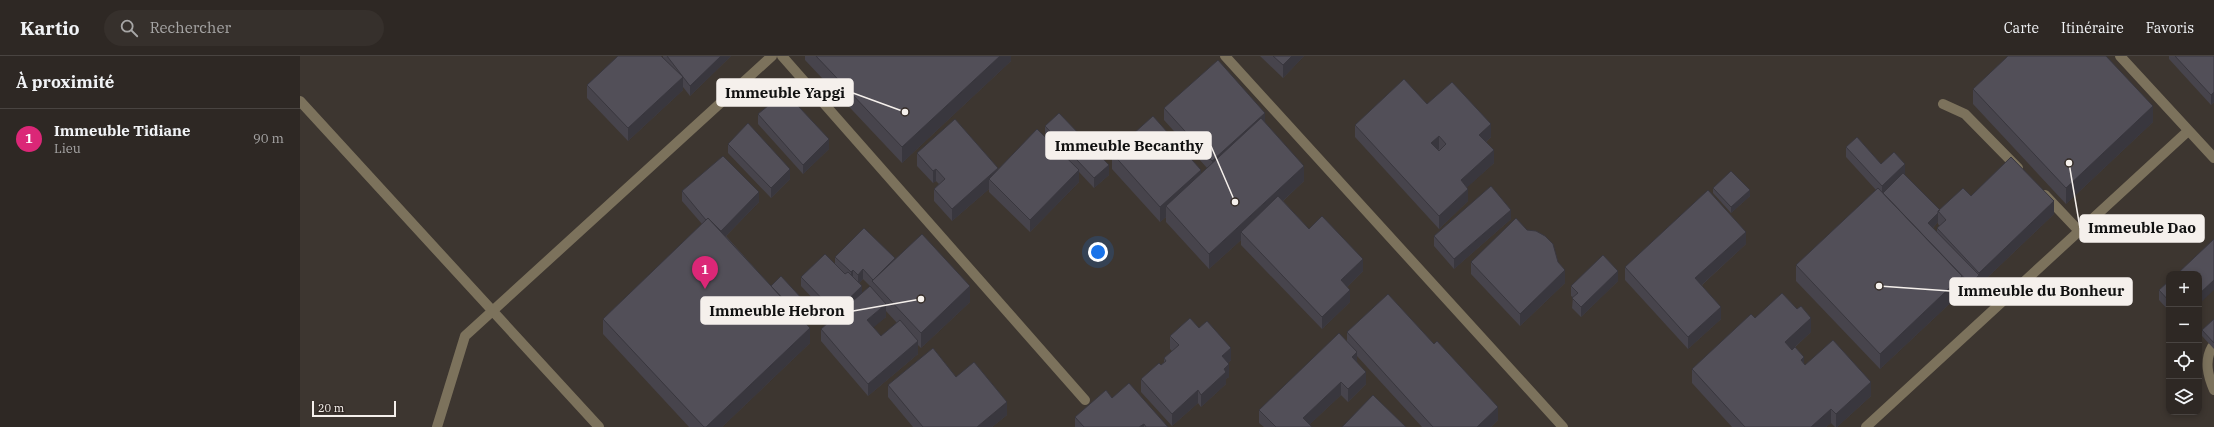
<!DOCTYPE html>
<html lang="fr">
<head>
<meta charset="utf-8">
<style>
	body { margin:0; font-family:"IBM Plex Serif",serif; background:#36302c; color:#f1f3f6 }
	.controls { position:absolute; right:12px; bottom:12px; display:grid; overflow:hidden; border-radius:8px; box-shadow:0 2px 6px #0003 }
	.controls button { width:36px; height:36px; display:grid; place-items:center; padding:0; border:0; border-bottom:1px solid #494441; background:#2e2824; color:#f1f3f6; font:20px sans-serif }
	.scale { position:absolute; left:12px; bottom:10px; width:84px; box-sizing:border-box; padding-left:4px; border:2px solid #f5f0ec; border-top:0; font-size:11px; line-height:14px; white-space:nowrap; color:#f5f0ec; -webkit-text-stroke:3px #332b26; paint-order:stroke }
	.you { position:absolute; left:798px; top:196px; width:14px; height:14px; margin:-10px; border:3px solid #fff; border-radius:50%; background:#1a73e8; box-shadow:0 0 0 6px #1a73e833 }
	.badge { display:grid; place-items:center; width:26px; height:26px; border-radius:50%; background:#db2777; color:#fff; font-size:13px; font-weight:700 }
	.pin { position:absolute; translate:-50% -33px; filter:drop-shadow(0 1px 2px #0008) }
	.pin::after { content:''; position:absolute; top:21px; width:14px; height:12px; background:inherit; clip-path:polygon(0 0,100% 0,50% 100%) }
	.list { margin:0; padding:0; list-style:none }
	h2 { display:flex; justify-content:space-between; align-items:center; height:52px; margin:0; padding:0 16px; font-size:17px }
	h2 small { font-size:13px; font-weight:400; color:#a7a6a6 }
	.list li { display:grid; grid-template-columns:26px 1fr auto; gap:12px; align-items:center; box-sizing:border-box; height:60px; padding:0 16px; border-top:1px solid #494441 }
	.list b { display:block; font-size:15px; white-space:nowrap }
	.list p { margin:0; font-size:13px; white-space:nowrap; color:#a7a6a6 }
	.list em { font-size:13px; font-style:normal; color:#a7a6a6 }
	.icon { flex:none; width:22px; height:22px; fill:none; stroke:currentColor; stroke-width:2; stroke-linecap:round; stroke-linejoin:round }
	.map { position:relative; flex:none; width:1914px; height:371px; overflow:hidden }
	header { display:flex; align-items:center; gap:24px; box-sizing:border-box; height:56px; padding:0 20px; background:#2e2824; border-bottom:1px solid #494441 }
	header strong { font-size:19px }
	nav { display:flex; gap:22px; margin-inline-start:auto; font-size:14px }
	.search { width:280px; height:36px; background:#36302c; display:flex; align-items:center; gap:10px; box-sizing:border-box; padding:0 14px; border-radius:22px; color:#a7a6a6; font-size:15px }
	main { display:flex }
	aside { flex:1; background:#2e2824 }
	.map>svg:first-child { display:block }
</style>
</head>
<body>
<header>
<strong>Kartio</strong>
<div class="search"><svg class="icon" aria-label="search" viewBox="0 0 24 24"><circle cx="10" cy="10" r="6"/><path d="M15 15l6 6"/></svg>Rechercher</div>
<nav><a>Carte</a><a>Itinéraire</a><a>Favoris</a></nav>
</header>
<main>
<aside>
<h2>À proximité<small></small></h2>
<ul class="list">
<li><span class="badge">1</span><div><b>Immeuble Tidiane</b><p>Lieu</p></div><em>90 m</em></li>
</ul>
</aside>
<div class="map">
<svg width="1914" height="371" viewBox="0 0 1914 371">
	<rect width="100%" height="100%" fill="#3d3630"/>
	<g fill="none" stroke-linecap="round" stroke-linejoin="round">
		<path stroke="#7c725c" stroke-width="10" d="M1643,48L1665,58L1718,112
			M1745,139L1779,175
			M1912,291C1904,305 1908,320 1914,334"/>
		<path stroke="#7c725c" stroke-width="10" d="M482,0L785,344
			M925,0L1263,371
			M1820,0L1914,102
			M0,45L299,371
			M137,371L165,280L472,0
			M1566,371L1888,75"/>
	</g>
	<path fill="#47444c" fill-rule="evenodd" d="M363,0H431L390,40L383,31V34L328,85L287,42V29L363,2Z
		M505,0H711V5L602,107L505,4Z
		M960,0H1004L983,22Z
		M1869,0H1914V46L1911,49L1869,3Z
		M1673,33L1853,66L1766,148L1673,48Z
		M1127,48L1191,81L1186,86L1194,107L1167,131L1168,145L1139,173L1055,81V69Z
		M864,52L965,67L1004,125L983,145L1009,173L1063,215L1047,231L1050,246L1022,273L941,189V184L909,213L866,166V161L860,166L812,113V97L901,118L907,112L864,64Z
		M458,58L529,93L503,118L458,68Z
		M745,70L809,119L794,132L779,116V126L730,176L689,136V133L652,165L634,145V133L639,128L636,125L633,127L617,110V97L698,113L745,80Z
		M428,88L490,123L471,142L428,97Z
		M1546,91L1605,118V119L1640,154L1671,140L1754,158L1670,238L1662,229V236L1580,313L1496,225V209L1576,134L1546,101ZM1638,166V168L1640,170L1637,172V176L1633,172Z
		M1413,132L1450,140L1431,157L1413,137Z
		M382,135L459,146L426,180L471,230L504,250L497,258L510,287L422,371H389L303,278V263L402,168L382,145Z
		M1211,163L1154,213L1134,190V180Z
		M1227,174L1258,206L1265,227L1220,270L1171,218V206Z
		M1446,188L1402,229L1421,263L1388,293L1325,224V211Z
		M535,201L595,204L670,246L621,292L618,289V298L568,340L521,285V273L532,263L501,230V221L535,208ZM563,223L570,230L562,237L559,227ZM586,255L597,267L581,280L573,271L586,261Z
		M1318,225L1281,261L1272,252L1273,241L1271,240V230Z
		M1869,225V255L1859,244V234Z
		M1914,263V293L1902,280V274Z
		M899,272L931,304L928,307L929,321L926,323V328L901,351L898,347L872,370L841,336V323L864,307V302L872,295L870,293V280Z
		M1047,276L1198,364L1191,371H1122L1057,300V306L1066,328L1048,346L1041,339L1009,369L1012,371H964L959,367V354L1047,286Z
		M1511,276L1492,294L1504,308L1505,309L1571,340L1537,371H1535L1531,367L1526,371H1432L1392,327V313Z
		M656,321L707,359L692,371H613L588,341V329Z
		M812,342L868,371H775V361Z"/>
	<path fill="#39373e" d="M421,0H431L390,40V30Z
		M700,0H711V5L602,107V91Z
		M992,0H1004L983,22V9Z
		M383,21V34L328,85V72Z
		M1914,36V46L1911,49V39Z
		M1853,50V66L1766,148V132Z
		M965,57V70L912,117V105Z
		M1191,68V81L1179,92V79Z
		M1139,80V93L1131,100V87Z
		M529,83V93L503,118V109Z
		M1194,94V107L1161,137V124Z
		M1605,108V118L1582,140V130Z
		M809,109V119L794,132V122Z
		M1004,110V125L945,180L941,176V184L909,213V198Z
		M698,112V125L689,123V133L652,165V153Z
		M490,113V123L471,142V132Z
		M636,113V125L633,127V115Z
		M779,114V126L730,176V164Z
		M901,114V129L866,150V161L860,166V151Z
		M1168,133V145L1139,173V160Z
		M1450,134V140L1431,157V151Z
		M459,136V146L418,188V178Z
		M1754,145V158L1670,238V228L1679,219V217Z
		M1211,154V163L1154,213V203Z
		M1638,157V166L1628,177V167Z
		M1446,176V188L1395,235V222Z
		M1063,203V215L1041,237V224Z
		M563,213V223L558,228V219Z
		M553,214V224L551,226V216Z
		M1265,214V227L1220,270V258Z
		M1318,215V225L1281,261V251Z
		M1662,220V236L1580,313V298Z
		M1914,224V234L1899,248V238Z
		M562,230V239L535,266V256Z
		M670,230V246L621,292V277Z
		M1050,234V246L1022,273V261Z
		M504,245V250L491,264V258Z
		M586,248V261L567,277V264Z
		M1421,251V263L1388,293V281Z
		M1511,262V276L1485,300V286Z
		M510,272V287L422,371H406Z
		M618,285V298L568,340V328Z
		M931,292V304L922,313V300Z
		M1057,296V308L1052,301Z
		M1504,301V316L1501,304Z
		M929,308V321L926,323V328L901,351V339L924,313Z
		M1066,316V328L1048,346V333Z
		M1041,326V339L1007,371L1003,362Z
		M1571,326V340L1537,371H1536V358Z
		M898,334V347L872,370V358Z
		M707,346V359L692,371H677Z
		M1198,351V364L1191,371H1177Z
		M1531,353V367L1526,371H1511Z
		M844,368V371H839Z"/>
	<path fill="#524f58" stroke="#39373e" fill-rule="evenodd" d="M318,0H361L383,21L328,72L287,29Z
		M367,0H421L390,30Z
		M516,0H700L602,91Z
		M973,0H992L983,9Z
		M1708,0H1806L1853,50L1766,132L1673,33Z
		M1875,0H1914V36L1911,39Z
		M918,4L965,57L912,105L864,52Z
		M1104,23L1127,48L1152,26L1191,68L1179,79L1194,94L1161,124L1168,133L1139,160L1055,69ZM1139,80L1146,88L1139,95L1131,87Z
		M485,36L529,83L503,109L458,58Z
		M759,57L809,109L794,122L745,70Z
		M853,60L901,114L860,151L812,97Z
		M961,62L1004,110L909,198L866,150Z
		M655,63L698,112L652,153L634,133L645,123L636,113L633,115L617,97Z
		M448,67L490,113L471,132L428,88Z
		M737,73L779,114L730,164L689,123Z
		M1557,81L1581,108L1594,96L1605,108L1582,130L1546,91Z
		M423,100L459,136L421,175L408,162L406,164L382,135Z
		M1711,101L1754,145L1679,217L1637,172L1646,164L1638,155L1663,132L1671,140Z
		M1431,115L1450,134L1431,151L1413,132Z
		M1603,117L1640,154L1638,155V157L1628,167L1679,219L1670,228L1583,137Z
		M1191,130L1211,154L1154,203L1134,180Z
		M1578,132L1662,220L1580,298L1496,209Z
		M1408,134L1446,176L1395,222L1421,251L1388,281L1325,211Z
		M978,140L1009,173L1022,160L1063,203L1041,224L1050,234L1022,261L941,176Z
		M408,162L510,272L406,371H404L303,263Z
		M1216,162L1227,174L1236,175L1245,180L1253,188L1258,206L1265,214L1220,258L1171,206Z
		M564,172L595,202L573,224L563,213L558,219L553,214L551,216L535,201Z
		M622,178L670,230L621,277L572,225Z
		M1914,183V224L1899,238V218H1877Z
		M525,198L545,218L548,216L562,230L535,256L501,221Z
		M1303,199L1318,215L1281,251L1272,242L1278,237L1271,230Z
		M481,220L504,245L494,255L471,230Z
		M1869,225V245L1859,234Z
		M570,230L586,248L567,264L581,280L600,264L618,285L568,328L521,273Z
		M1482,237L1497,253L1501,250L1511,262L1485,286L1492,294L1495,291L1504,301L1501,304L1505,309L1533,284L1571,326L1536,358L1531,353L1511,371H1445L1392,313L1451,258L1455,262Z
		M1088,238L1134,288L1137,285L1198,351L1177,371H1133L1047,276Z
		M890,262L899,272L907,265L931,292L922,300L929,308L924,313L926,316L901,339L898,334L872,358L841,323L859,307L861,309L866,305L864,302L879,289L870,280Z
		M1914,263V287L1902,274Z
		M1039,277L1057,296L1052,301L1066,316L1048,333L1041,326L1003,362L1012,371H976L959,354Z
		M633,292L656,321L674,306L707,346L677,371H623L588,329Z
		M829,327L868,371H846L844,368L839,371H784L775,361L806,334L812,342Z
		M1073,339L1106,371H1042Z"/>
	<path fill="none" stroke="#f5f0ec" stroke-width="1.5" d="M605 56L553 37M935 146L911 90M1769 107L1780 172M1579 230L1650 235M621 243L553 255"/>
	<g fill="#f5f0ec" stroke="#332b26" stroke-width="1.5">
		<circle cx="605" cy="56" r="4"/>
		<circle cx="935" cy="146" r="4"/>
		<circle cx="1769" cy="107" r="4"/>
		<circle cx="1579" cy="230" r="4"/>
		<circle cx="621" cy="243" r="4"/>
	</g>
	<g fill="#f5f0ec" stroke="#f5f0ec" stroke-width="1.5">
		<rect x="417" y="23" width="136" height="27" rx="4"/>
		<rect x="746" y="76" width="165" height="27" rx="4"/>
		<rect x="1780" y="159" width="124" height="27" rx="4"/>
		<rect x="1650" y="222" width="182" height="27" rx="4"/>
		<rect x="401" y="241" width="152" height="27" rx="4"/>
	</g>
	<g font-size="15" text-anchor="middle" font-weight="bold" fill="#111">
		<text x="485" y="42">Immeuble Yapgi</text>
		<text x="829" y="95">Immeuble Becanthy</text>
		<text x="1842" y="177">Immeuble Dao</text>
		<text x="1741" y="240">Immeuble du Bonheur</text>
		<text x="477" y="260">Immeuble Hebron</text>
	</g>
</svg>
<div class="controls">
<button>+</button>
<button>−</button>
<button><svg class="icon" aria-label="locate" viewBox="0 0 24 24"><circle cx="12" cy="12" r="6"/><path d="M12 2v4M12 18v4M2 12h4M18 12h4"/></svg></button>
<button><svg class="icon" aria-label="layers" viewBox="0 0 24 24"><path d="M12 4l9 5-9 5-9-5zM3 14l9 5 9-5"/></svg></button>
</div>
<div class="scale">20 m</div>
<div class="you"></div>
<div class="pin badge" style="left:405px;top:233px">1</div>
</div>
</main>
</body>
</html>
